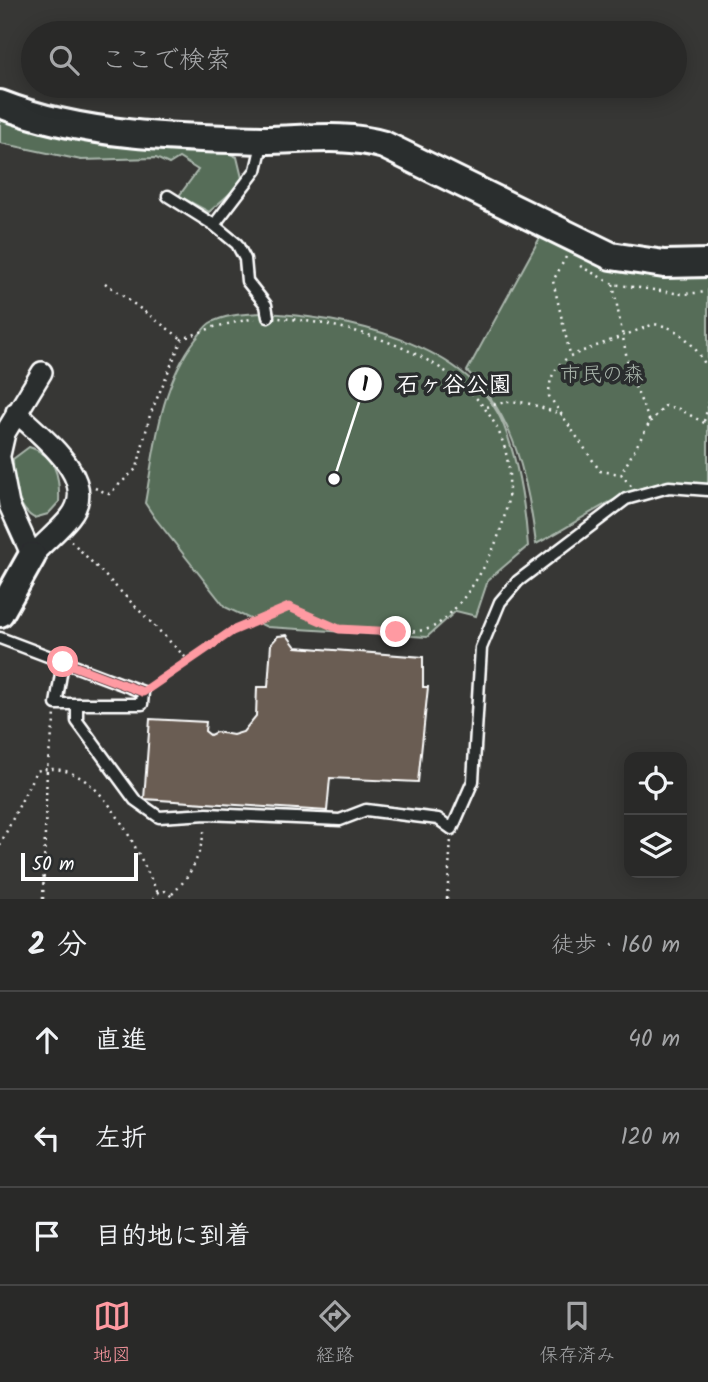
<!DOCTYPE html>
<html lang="ja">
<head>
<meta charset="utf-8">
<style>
	body { margin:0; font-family:Kalam,"Klee One",sans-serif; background:#353534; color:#f1f3f6 }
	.controls { position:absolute; right:21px; bottom:21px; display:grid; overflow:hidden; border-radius:14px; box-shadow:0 4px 18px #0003 }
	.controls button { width:63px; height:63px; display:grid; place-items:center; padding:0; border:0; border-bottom:2px solid #454545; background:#292928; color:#f1f3f6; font:35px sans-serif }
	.scale { position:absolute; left:21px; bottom:18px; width:117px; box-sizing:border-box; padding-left:7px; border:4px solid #fff; border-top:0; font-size:19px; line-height:24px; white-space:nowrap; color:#fff; -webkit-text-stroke:5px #2a2d2e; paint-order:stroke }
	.stop { position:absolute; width:21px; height:21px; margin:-16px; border:5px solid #ff9aa2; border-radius:50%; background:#fff }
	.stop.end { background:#ff9aa2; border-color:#fff; box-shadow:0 2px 7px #0008 }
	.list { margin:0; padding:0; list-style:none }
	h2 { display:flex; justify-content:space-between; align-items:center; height:91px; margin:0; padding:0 28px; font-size:30px }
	h2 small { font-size:23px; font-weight:400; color:#a5a6a8 }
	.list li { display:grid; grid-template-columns:46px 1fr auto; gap:21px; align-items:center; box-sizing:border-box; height:98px; padding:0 28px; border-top:2px solid #454545 }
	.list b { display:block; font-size:26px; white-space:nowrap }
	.list em { font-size:23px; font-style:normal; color:#a5a6a8 }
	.icon { flex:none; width:38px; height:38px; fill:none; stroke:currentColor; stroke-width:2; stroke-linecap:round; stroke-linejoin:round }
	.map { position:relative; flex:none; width:708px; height:899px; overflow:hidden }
	.search { position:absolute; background:#292928; box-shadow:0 4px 18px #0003; left:21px; right:21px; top:21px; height:77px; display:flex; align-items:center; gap:18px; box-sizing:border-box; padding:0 24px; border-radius:38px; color:#a5a6a8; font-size:26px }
	.sheet { height:385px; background:#292928 }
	nav { display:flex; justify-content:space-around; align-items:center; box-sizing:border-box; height:98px; border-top:2px solid #454545; background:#292928; font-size:19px; color:#a5a6a8 }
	nav a { display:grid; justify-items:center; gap:4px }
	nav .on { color:#ff9aa2 }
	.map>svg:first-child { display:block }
</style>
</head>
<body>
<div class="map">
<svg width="708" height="899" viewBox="0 0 708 899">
	<rect width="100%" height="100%" fill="#373735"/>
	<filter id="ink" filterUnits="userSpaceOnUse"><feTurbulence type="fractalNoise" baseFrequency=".0143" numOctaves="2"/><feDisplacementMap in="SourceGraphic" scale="14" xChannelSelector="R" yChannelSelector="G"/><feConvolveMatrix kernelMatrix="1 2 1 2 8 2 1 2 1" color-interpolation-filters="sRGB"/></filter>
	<g filter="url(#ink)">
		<path fill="#566d59" stroke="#aab6ac" stroke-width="2" d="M0,116C22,126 48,134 72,138C126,149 186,131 237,157L243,182L209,212L179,196L198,170L179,158L169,164L156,158L81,160L0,143Z
			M543,232L647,275H708V484C696,483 682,481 670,482C619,487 580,523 536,544C528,482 515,415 467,371Z
			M263,313C342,316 470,342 504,426C519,464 525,505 528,546L488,580L476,616L456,611L427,637L267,627L225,607L155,518L145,503C155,447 160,385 196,339C200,334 205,326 210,323C226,314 246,314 263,313Z
			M29,447C56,455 60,476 59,502L48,514L34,518C16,508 13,478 13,459Z"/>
		<path fill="#6b5d52" stroke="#fff" stroke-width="2" d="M287,635L296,647L423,657V687H428L418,782L330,778L327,811L144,799L150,719L206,722L205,731L210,735L216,732L233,735L243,732L256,716L257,687H268L271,644L278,636Z"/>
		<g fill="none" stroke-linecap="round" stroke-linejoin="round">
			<g stroke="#fff" stroke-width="15">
				<path id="lane" d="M168,196L214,225L256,170L263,140
					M214,225L237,244L245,259L247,281L266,305L268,317
					M0,638L143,692L142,704H56L63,662
					M77,704V721L135,800L159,817L207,814L340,820L366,810L438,819L452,829L473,781L481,648L500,602L518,581L626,499L669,487L708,490"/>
			</g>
			<g stroke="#fff" stroke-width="24">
				<path id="street" d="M0,455L5,433L42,372
					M0,458L9,505L32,556C44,542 59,531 70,517C101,479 40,436 16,412"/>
			</g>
			<g stroke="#fff" stroke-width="32">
				<path id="secondary" d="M0,104C82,136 175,138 263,140C304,140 344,133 384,145L611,256L664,264L708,263
					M0,613L32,556"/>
			</g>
			<path stroke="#fff" stroke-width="2.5" stroke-dasharray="2 5" stroke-linecap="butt" d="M566,257L553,281L570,354
				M580,266L613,284L682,294L708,292
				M105,283L182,339
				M613,284L630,375L650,422L621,474
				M487,407C518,396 531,404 562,415
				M704,421L708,407
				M650,422L665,406L679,409L708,425
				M631,486L621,474L600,471L549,396C549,377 555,366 570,356L654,324C681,327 695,346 708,369
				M95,488L109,494L137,468L150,415L182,339L214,327L255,318
				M71,541L189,661
				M153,686L232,631L289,607C305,614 321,624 338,629C353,633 420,635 433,627C458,613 486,568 496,542C556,395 398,327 279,318
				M0,845L36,771C100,754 135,849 158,893
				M172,894C193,874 200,855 205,827
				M43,899L47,768L55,715
				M153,899L158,893L165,891L175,899
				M447,899L451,839"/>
			<use href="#lane" stroke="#2a2d2e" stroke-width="10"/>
			<use href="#street" stroke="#2a2d2e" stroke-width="19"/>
			<use href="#secondary" stroke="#2a2d2e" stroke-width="26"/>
		</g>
	</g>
	<g fill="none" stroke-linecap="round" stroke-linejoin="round" filter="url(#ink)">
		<path stroke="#ff9aa2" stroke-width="9" d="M63,662L143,692L232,631L289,607L339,629L396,632"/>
	</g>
	<g text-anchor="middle" stroke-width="7" stroke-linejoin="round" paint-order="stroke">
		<g font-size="21" fill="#aab6ac" stroke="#2a2d2e">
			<text x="602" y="381">市民の森</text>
		</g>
	</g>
	<path fill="none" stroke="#fff" stroke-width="2.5" d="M334 479L365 384"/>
	<g fill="#fff" stroke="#2a2d2e" stroke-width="2.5">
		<circle cx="334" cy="479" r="7"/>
		<circle cx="365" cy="384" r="18"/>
	</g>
	<g font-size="21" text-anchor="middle" font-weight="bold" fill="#111">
		<text x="365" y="391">1</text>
	</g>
	<g font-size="23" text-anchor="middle" font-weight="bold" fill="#fff" stroke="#2a2d2e" stroke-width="7" stroke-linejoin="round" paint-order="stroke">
		<text x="454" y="392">石ヶ谷公園</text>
	</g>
</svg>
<div class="controls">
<button><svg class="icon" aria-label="locate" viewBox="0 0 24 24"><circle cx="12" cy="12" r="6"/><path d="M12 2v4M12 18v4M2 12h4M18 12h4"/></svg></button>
<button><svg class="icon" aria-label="layers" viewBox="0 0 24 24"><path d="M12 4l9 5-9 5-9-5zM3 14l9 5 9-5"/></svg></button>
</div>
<div class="scale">50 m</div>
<div class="stop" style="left:63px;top:662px"></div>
<div class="stop end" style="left:396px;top:632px"></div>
<div class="search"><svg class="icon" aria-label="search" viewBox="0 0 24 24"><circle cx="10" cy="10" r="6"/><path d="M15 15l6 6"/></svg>ここで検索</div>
</div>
<section class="sheet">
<h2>2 分<small>徒歩 · 160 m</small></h2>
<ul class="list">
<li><svg class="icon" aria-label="ahead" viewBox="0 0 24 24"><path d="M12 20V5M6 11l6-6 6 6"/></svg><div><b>直進</b></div><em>40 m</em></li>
<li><svg class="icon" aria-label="left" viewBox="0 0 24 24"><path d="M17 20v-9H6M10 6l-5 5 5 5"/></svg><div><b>左折</b></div><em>120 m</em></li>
<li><svg class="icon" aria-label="arrive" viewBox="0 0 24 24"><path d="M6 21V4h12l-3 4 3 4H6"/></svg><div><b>目的地に到着</b></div></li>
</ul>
</section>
<nav>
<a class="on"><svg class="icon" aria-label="map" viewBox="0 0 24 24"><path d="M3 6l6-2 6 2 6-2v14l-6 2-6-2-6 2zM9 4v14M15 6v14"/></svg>地図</a>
<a><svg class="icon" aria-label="directions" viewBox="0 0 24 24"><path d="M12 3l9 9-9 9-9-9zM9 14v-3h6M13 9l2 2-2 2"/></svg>経路</a>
<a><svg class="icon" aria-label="saved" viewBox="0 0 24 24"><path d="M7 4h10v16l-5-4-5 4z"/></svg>保存済み</a>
</nav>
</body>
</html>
